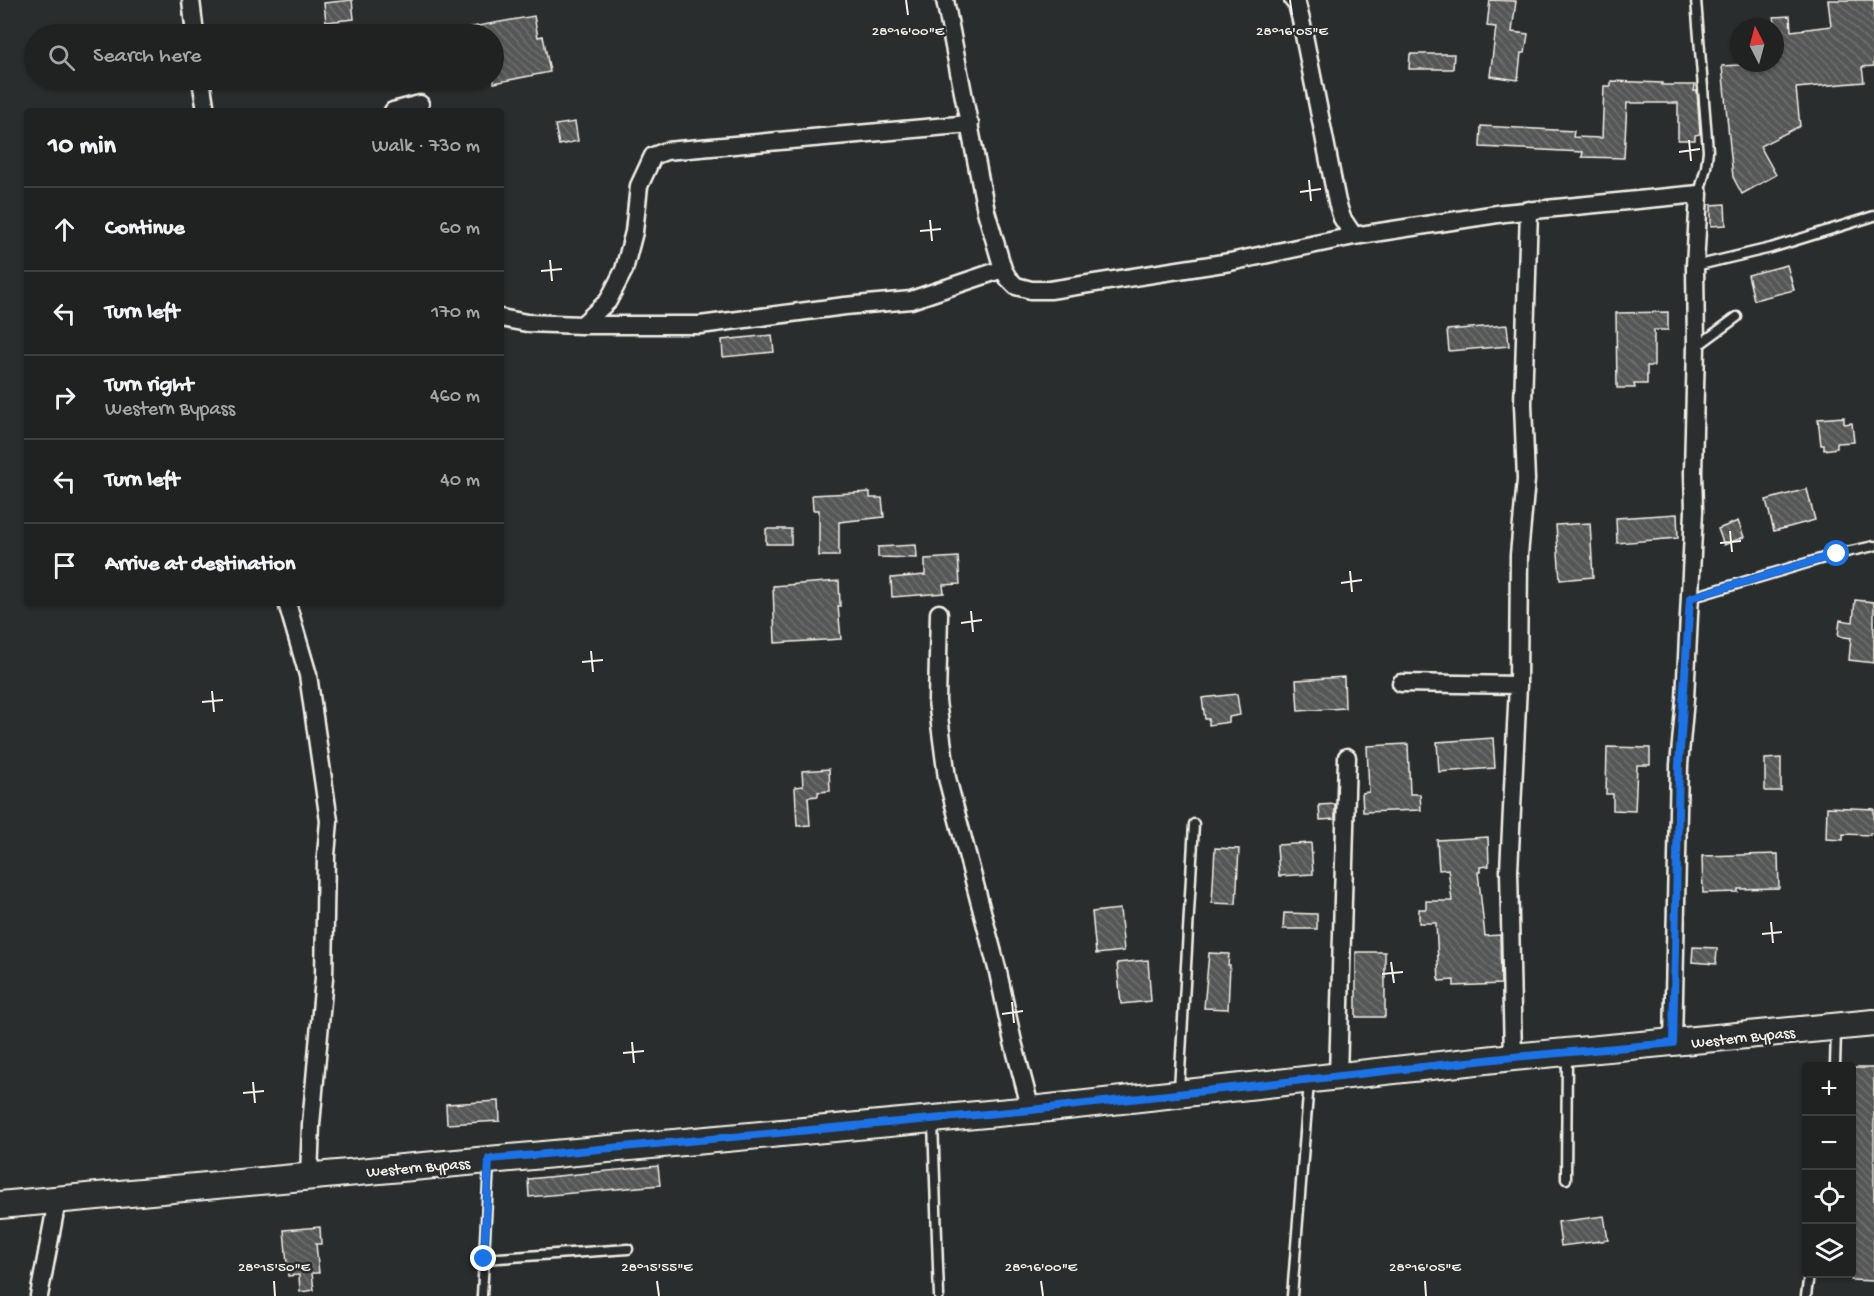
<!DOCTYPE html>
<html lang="en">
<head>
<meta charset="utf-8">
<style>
	body { margin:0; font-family:"Gochi Hand",sans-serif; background:#2d2f2f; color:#f1f3f6 }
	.controls { position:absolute; right:18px; bottom:18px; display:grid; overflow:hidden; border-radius:6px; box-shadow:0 2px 4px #0004 }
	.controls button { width:54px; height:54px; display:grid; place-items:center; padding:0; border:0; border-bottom:2px solid #3d3f40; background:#202222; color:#f1f3f6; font:30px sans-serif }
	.compass { position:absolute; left:1730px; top:18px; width:54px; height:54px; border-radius:50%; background:#202222; box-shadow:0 2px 4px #0004; rotate:354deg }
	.stop { position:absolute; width:18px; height:18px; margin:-14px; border:4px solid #1a73e8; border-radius:50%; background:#fff }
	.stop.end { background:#1a73e8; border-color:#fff; box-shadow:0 2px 6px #0008 }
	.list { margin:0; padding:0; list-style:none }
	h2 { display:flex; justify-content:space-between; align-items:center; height:78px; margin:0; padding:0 24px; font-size:26px }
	h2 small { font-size:20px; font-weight:400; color:#a2a4a5 }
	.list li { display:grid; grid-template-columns:39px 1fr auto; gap:18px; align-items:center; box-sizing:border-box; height:84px; padding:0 24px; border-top:2px solid #3d3f40 }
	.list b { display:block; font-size:22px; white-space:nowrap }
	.list p { margin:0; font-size:20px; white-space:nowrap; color:#a2a4a5 }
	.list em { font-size:20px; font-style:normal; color:#a2a4a5 }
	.icon { flex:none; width:33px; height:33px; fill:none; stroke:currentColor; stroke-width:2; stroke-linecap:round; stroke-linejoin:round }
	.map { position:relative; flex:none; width:1874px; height:1296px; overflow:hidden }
	.search { position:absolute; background:#202222; box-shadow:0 2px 4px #0004; left:24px; top:24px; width:480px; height:66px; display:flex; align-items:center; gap:15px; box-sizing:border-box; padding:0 21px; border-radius:33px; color:#a2a4a5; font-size:22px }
	.panel { position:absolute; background:#202222; box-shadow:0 2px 4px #0004; left:24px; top:108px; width:480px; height:498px; border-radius:6px }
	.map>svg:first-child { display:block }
</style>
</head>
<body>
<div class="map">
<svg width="1874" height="1296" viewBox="0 0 1874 1296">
	<defs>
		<pattern id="building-back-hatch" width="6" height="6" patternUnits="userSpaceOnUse" patternTransform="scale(1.5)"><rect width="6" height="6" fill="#555756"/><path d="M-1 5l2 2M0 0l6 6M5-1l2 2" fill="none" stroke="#6e706e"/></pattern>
	</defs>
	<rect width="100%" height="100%" fill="#2a2d2e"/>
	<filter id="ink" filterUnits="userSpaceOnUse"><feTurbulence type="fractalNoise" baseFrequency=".0167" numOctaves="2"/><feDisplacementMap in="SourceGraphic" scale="12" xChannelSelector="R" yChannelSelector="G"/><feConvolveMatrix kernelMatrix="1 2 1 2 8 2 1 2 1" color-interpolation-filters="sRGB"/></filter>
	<g filter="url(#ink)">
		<path fill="url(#building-back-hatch)" stroke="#f4f1e8" stroke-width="1.5" d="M352,0L354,19L326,22L324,3Z
			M1490,0L1516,1L1512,32L1528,34L1525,53H1521L1518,80L1490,76L1496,27L1487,26Z
			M1828,0H1874V66L1862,67L1864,82L1796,88L1800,126L1760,146L1776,175L1742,194L1733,177L1722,66L1775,63V61H1779L1774,17L1790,16L1791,31L1831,26Z
			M534,16L538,37L543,36L550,72L494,83V34H467L466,28Z
			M1410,54H1454L1453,69H1409Z
			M1611,81L1662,83V85H1695L1694,91H1697L1700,134L1695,135V140H1678V103H1627L1624,158L1582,157L1583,152L1480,147L1481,126L1574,131L1573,137L1602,138L1604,86H1611Z
			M575,122L578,141L559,145L555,125Z
			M1725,204L1726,225L1711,226V205Z
			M1787,265L1794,290L1754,300L1748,275Z
			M1668,312V330H1654V366H1647V384H1634L1635,388H1617L1616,313Z
			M1507,325L1509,346L1449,351L1447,330Z
			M772,335L774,352L723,357L722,340Z
			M1844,417V424L1852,423L1854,442L1837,443V448L1824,450V445H1821L1818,419Z
			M1807,489L1815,520L1774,531L1766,500Z
			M870,492V498H882L884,517L839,522V556H819V510H813L812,495Z
			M1677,514L1678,538L1617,543L1616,518Z
			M1738,521L1744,537L1724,545L1718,529Z
			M1590,523L1593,577L1560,580L1556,525Z
			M766,529H791V544H766Z
			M916,545L917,558L878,557V547Z
			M958,557L960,584L943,585L944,593L892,597L891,578L925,575V559Z
			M839,581L840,606H838L841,639L775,643L773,586Z
			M1855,600L1874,602V663L1849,660L1851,638L1838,636L1840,620L1853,622Z
			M1344,677L1345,708L1298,711L1296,680Z
			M1237,694L1240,715L1229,717V722L1209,725V719H1205L1202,698Z
			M1493,738L1495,768L1439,772L1437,742Z
			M1408,744L1410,794H1420L1421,810L1363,812L1362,793L1369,792L1367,746Z
			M1607,747L1650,748V765H1637L1635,811L1613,810V794H1606Z
			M1781,758V791H1765V759Z
			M829,769L830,791L818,792V796L808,797L810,825L797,826L795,787L803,786L802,771Z
			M1335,804V819L1320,820L1319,805Z
			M1827,807L1874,809V833H1870V835L1843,834V840L1826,839Z
			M1488,837L1489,866L1480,867V872H1478L1485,936L1500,935L1501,984L1454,986V980L1439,981L1436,923H1419V909H1426V901H1452L1448,869L1439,870L1437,840Z
			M1311,843L1313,874L1279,876L1277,845Z
			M1215,848L1239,849L1236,904L1212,903Z
			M1778,854L1779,888L1738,889V892L1703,893L1702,856Z
			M1120,909L1124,951L1096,954L1092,912Z
			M1284,913L1317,914V929H1283Z
			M1693,947L1717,948L1716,964L1692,962Z
			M1356,952H1385V1017H1356Z
			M1209,953L1229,954L1228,965H1230L1228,1009L1204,1008Z
			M1148,960L1151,1001L1121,1004L1117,963Z
			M1851,1068H1874V1281L1851,1280Z
			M499,1101L500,1121L447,1124L446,1104Z
			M658,1166L660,1185L529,1197L528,1179Z
			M1604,1216L1608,1240L1561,1246L1558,1222Z
			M320,1227L321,1244H316L319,1273H312L314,1290L300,1292L299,1275L288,1276L284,1230Z"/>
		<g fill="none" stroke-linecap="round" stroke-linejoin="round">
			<g stroke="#f4f1e8" stroke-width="13">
				<path id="lane" d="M1696,0L1708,151L1706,167L1699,194
					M1695,266L1771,248L1874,216
					M1696,347L1737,317
					M1690,598L1837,554L1874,546
					M1835,1066L1836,1031
					M1179,1090L1194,824
					M933,1122L939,1296
					M1566,1179L1567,1056
					M484,1259L628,1249
					M482,1296L489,1163
					M1292,1296L1309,1082
					M1806,1296L1809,1274"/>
			</g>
			<g stroke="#f4f1e8" stroke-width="21">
				<path id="street" d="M191,0L195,34
					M945,0L986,211L1003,269L1008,278L1016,286L1031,290H1050L1230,262L1354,236L1504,213L1699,194L1695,266L1696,347L1693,472L1694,511L1685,699L1679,765L1673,1043
					M1293,0L1297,4L1301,20L1337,202L1342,218L1354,236
					M201,80L206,111
					M393,111L420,104
					M501,318L527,323L582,325H700L845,306L911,300L1003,269
					M582,325L608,301L624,270L634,232L639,186L653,156L666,151L970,124
					M287,603L308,675L329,821L326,855L324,978L311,1125L309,1176
					M939,613L937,701L947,778L998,972L1013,1042L1031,1110
					M1401,683L1518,685
					M1513,1057L1509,871L1518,685L1519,555L1526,480L1523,404L1529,210
					M1338,1076L1347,757
					M39,1296L57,1201"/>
			</g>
			<g stroke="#f4f1e8" stroke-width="30">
				<path id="primary" d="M0,1205L1031,1110L1513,1057L1874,1023"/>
			</g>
			<use href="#lane" stroke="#2a2d2e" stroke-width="8"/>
			<use href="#street" stroke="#2a2d2e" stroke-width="16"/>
			<use href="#primary" stroke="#2a2d2e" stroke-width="26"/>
		</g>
	</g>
	<g fill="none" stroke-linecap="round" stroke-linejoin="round" filter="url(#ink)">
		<path stroke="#1a73e8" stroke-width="8" d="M484,1259L489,1159L1031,1110L1513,1057L1673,1043L1679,765L1690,598L1837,554"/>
	</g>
	<path fill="none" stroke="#f4f1e8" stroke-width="2" d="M906,0L908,15M1290,0L1292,15M1689,140L1691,161M1679,152L1700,149M1309,180L1311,201M1300,192L1321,189M930,220L932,241M920,231L941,229M550,260L552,281M541,271L562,269M1730,531L1732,552M1720,543L1741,541M1350,571L1352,592M1341,583L1362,580M971,611L973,632M961,623L982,620M591,651L593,672M582,662L603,660M212,691L214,712M202,702L223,700M1771,922L1773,943M1762,934L1782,932M1391,962L1394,983M1382,974L1403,972M1012,1002L1014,1023M1002,1014L1023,1011M632,1042L634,1063M623,1053L644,1051M253,1082L255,1103M243,1093L264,1091M274,1281L275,1296M657,1281L659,1296M1041,1281L1043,1296M1425,1281L1426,1296"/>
	<g text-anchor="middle" stroke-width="5" stroke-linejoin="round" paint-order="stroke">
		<g font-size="16" fill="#f4f1e8" stroke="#2a2d2e">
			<text transform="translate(1743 1036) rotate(-6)" y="6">Western Bypass</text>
			<text transform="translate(418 1166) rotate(-5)" y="6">Western Bypass</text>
		</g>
	</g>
	<g font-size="15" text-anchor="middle" fill="#f4f1e8" stroke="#2a2d2e" stroke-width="5" stroke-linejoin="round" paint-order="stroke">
		<text x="908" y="35">28°16'00"E</text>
		<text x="1292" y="35">28°16'05"E</text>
		<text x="274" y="1271">28°15'50"E</text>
		<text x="657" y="1271">28°15'55"E</text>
		<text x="1041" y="1271">28°16'00"E</text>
		<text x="1425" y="1271">28°16'05"E</text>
	</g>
</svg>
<div class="controls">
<button>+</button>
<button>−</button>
<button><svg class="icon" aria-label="locate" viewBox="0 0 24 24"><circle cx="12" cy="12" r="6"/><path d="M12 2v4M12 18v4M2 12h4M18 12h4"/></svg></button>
<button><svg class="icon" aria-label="layers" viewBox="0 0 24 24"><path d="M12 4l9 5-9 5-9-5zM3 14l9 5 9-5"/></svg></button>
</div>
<svg class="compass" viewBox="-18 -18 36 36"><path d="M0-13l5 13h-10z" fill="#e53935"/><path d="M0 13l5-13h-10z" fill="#a2a4a5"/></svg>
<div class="stop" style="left:1837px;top:554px"></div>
<div class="stop end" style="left:484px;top:1259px"></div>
<div class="search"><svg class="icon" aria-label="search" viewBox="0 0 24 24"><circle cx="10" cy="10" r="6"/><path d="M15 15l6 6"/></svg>Search here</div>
<section class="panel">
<h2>10 min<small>Walk · 730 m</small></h2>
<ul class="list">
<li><svg class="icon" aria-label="ahead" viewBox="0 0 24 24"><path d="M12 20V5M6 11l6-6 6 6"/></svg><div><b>Continue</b></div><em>60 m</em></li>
<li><svg class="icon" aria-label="left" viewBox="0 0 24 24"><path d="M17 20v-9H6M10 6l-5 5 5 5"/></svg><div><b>Turn left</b></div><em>170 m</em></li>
<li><svg class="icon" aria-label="right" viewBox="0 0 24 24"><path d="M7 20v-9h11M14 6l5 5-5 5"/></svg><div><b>Turn right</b><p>Western Bypass</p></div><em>460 m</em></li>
<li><svg class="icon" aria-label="left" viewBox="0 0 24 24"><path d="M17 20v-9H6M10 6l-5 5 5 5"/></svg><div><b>Turn left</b></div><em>40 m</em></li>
<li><svg class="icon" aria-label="arrive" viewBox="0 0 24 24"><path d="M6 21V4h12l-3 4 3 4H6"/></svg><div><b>Arrive at destination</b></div></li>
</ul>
</section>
</div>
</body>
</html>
